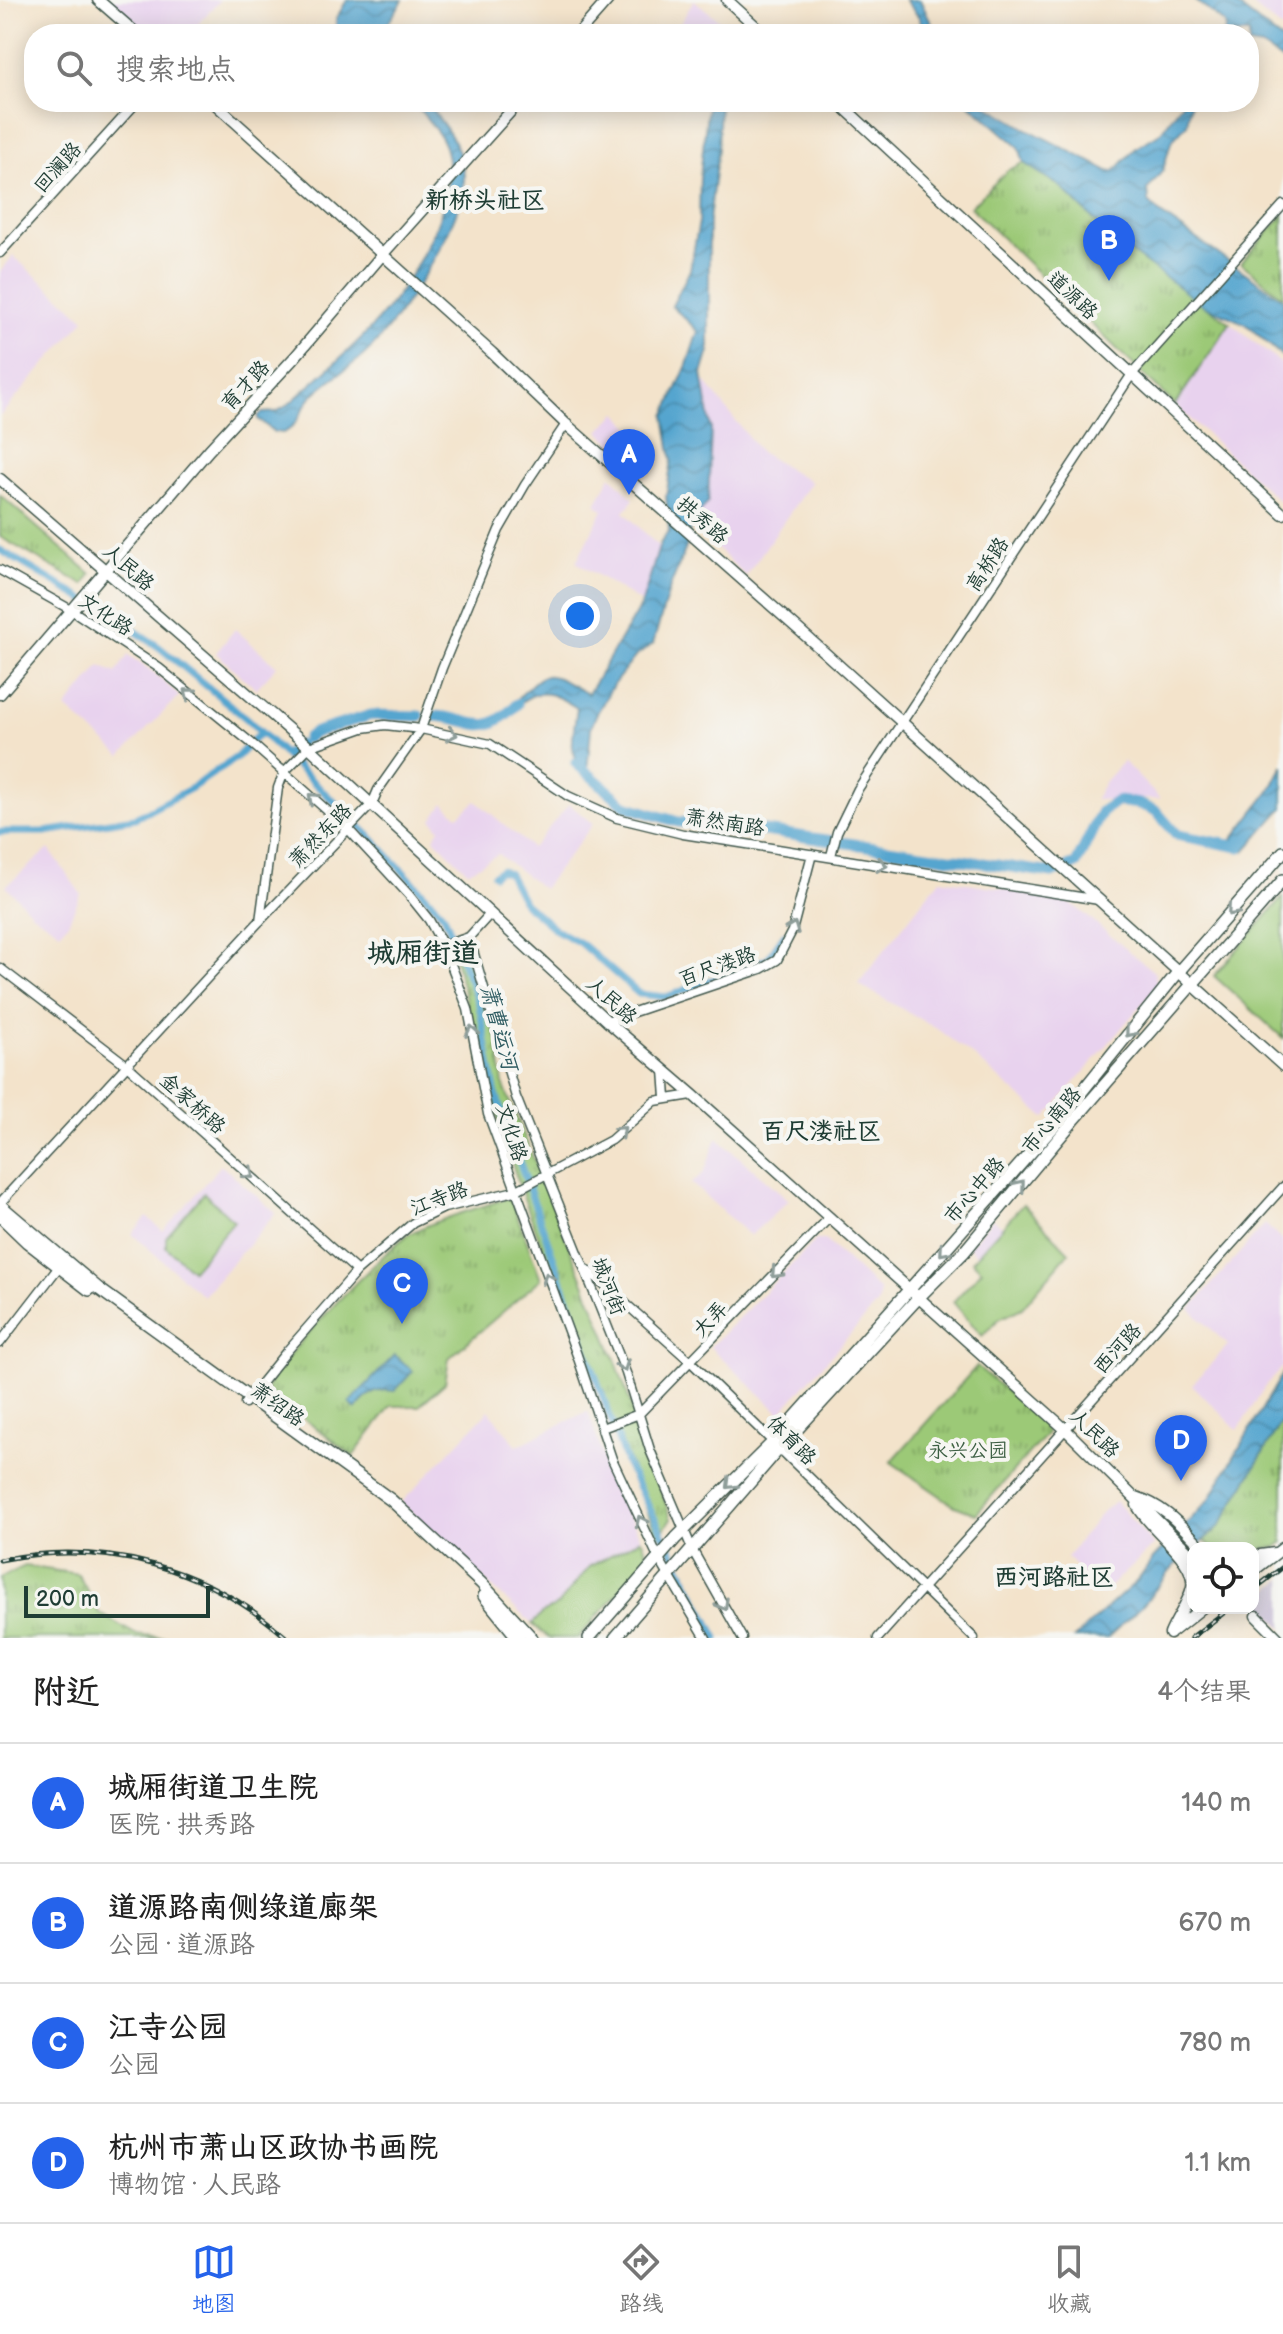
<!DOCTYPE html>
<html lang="zh">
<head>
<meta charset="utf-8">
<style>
	body { margin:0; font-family:"Balsamiq Sans","LXGW WenKai TC",sans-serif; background:#f2f2f2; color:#222 }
	.controls { position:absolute; right:24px; bottom:24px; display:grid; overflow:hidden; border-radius:16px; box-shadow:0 4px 20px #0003 }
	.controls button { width:72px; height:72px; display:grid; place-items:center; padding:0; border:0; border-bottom:2px solid #e0e0e0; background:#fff; color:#222; font:40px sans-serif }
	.scale { position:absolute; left:24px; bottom:20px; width:186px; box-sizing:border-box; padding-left:8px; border:4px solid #1f3d34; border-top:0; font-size:22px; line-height:28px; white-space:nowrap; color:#1f3d34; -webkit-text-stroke:6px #f6f6f2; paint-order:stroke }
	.you { position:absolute; left:580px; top:616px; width:28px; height:28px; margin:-20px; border:6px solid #fff; border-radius:50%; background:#1a73e8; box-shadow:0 0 0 12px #1a73e833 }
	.badge { display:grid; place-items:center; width:52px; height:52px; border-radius:50%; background:#2563eb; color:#fff; font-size:26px; font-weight:700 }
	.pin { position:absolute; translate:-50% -66px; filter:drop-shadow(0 2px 4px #0008) }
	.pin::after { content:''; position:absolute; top:42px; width:28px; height:24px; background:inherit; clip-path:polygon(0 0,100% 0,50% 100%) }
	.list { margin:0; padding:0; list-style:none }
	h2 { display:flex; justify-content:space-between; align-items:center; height:104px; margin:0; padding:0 32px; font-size:34px }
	h2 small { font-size:26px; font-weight:400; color:#767676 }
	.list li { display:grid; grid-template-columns:52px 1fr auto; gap:24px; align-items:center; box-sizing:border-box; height:120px; padding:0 32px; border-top:2px solid #e0e0e0 }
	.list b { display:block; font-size:30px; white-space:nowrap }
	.list p { margin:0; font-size:26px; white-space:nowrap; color:#767676 }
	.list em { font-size:26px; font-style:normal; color:#767676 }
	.icon { flex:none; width:44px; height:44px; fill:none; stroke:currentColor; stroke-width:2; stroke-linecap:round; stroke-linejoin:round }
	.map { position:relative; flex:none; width:1283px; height:1638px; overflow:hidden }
	.search { position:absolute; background:#fff; box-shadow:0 4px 20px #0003; left:24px; right:24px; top:24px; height:88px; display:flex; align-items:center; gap:20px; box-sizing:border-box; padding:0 28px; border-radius:32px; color:#767676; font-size:30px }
	.sheet { height:584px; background:#fff }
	nav { display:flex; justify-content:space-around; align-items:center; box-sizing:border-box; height:112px; border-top:2px solid #e0e0e0; background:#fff; font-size:22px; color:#767676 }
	nav a { display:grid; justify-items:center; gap:4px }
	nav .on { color:#2563eb }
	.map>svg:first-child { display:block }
</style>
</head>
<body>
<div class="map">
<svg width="1283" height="1638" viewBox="0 0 1283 1638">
	<defs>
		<pattern id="park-tufts" width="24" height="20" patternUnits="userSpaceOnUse" patternTransform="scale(2)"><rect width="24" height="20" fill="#9cc977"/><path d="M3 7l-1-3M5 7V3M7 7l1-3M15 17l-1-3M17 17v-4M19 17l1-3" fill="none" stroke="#7fa462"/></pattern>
		<pattern id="water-waves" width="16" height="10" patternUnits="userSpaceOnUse" patternTransform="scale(2)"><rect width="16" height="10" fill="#55a5cf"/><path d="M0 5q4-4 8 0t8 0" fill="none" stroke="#4688a9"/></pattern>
	</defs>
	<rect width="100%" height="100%" fill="#f6f6f2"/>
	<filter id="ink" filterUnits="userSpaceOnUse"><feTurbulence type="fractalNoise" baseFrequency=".0125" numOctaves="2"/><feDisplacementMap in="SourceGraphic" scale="16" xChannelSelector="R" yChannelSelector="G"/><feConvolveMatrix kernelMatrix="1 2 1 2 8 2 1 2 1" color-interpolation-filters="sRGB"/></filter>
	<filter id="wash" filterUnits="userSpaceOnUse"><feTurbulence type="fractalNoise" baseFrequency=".006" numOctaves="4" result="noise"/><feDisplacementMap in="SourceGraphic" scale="32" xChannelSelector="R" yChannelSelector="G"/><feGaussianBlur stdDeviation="1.8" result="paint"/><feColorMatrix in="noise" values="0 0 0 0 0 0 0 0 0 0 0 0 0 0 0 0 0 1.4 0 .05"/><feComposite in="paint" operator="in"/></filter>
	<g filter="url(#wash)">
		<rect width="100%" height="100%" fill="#f3e3cb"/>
		<path fill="#e8d2ee" d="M110,0H220L189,34H148Z
			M694,0L720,21L716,34H674Z
			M1246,0H1283V30Z
			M13,256L85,319L0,416V272Z
			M1230,323L1283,365V504L1175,405Z
			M703,379L760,452L811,482L746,576L691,524L708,502L711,429Z
			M617,413L657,453L641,469L599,431Z
			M611,476L634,499L624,512L659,547L642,603L576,562L603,510L596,504Z
			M235,629L277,666L256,689L216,653Z
			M128,655L153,672L179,696L121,756L66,708L100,666L116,673Z
			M1123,761L1160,799L1094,800L1105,781Z
			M476,801L532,848L569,804L593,824L543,889L498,854L468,872L434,838L440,829L432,819L444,803L458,816Z
			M49,849L81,894L68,923L60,932L33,914L6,886Z
			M940,879L1060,897L1076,907L1154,972L1157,983L1154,990L1045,1118L972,1055L937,1029L858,984Z
			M717,1138L789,1200L750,1236L691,1183L704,1173Z
			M221,1165L276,1213L203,1296L132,1234L147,1217L163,1231Z
			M993,1219L1007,1230L981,1259L969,1247Z
			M1265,1224L1283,1241V1366L1266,1385L1238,1430L1192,1385L1228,1345L1190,1309Z
			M816,1240H825L880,1291L878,1303L780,1413L710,1347Z
			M489,1410L517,1446L588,1411L606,1466L641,1539L590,1566L559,1604L543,1613L532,1624L401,1503Z
			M1115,1501L1154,1545L1101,1595L1067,1557L1102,1512Z"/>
		<path fill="#c9bfd7" d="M1283,1579V1628L1257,1600Z"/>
		<path fill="#9cc977" stroke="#5e8356" stroke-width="2" d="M1283,897V1038L1214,976Z
			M204,1193L234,1221L192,1270L166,1247V1237Z
			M1023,1204L1069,1252L1022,1308L999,1319L982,1336L953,1302L982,1270L972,1261Z
			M641,1539L647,1552L648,1560L578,1638H549L532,1624L543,1613L559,1604L590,1566Z"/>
		<path fill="url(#park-tufts)" stroke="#5e8356" stroke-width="2" d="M1024,163L1061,187L1113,239L1230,323L1175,405L970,207L1008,170Z
			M1283,215V297L1241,263Z
			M0,495L91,574L84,585L0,537Z
			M466,948L497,1039L503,1084L615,1359L671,1519L657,1539C619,1425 567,1317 526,1204C496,1122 476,1036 453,952Z
			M510,1197L541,1279L449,1358L445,1383L419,1406H391L353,1456L267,1391C266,1371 389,1245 411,1233C441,1217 478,1209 510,1197Z
			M977,1366L1044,1424L1047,1433L976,1514L955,1506L891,1462Z
			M1283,1419V1542L1277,1547L1253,1550V1548H1214L1203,1540L1220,1526Z
			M25,1566L78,1574L99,1613L135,1634L171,1638H0V1578Z"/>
		<path fill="url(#water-waves)" stroke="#3a7182" stroke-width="2" d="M347,0H403L381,34H343L336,27V19Z
			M905,0H920L937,34H924L919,17Z
			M1195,0H1230L1283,41V61L1262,47L1249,45V34H1224L1226,27L1224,23Z
			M413,102H425C444,123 463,148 464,177C465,221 398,323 366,353C350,368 329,379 313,395C301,407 300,424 284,433L274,432L258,419V416L262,413L276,412L288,405C315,380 345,356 370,329C407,288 463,204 445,147C439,130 424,116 413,102Z
			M708,102H720L718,148L709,221V351L702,374L711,429L708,502L691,524L687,545L670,587L653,644L635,657L613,685L596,715L591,728L587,772C565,753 574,734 577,708C555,694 539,685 518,705L514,703C549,664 545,672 588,694L642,603L660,544L669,530L666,496L672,460L665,416L687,365L698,331L672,306L690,270L699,222L700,177Z
			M967,102H982L1025,128L1110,172L1116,170L1136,148L1160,133L1183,102H1191L1187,124L1171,142L1163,170L1148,189L1149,202L1162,215L1283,299V357L1246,324L1203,305L1113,239L1061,187L1024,163L1019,147Z
			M1283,765V808L1245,851L1231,841L1271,789Z
			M395,1355L413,1371L395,1391C377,1388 367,1394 356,1409L349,1403Z
			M1283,1373V1419L1220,1526L1175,1565L1142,1606L1107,1638H1074L1138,1580L1153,1559L1209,1500Z"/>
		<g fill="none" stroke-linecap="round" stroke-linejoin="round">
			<path stroke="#55a5cf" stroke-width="7" d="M0,550L122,622L159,647L247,719L368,834L444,915L479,1004L495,1091L505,1121L627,1465L717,1638
				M0,832H45L135,818L190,789L237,757L261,732
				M494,875L501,870L509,874L524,903L556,930L580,943L639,994L666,997L747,967L768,958L784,935"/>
			<path stroke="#55a5cf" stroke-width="11" d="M431,716C473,716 482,742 517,704
				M307,738L313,733L371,715L419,716
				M287,755L299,745
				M576,763L626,806L678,822L717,824L1052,873L1076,864L1102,811L1117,801L1139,804L1156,811L1177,835L1240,847"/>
		</g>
	</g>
	<g filter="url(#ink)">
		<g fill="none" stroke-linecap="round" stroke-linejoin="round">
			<g stroke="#3f564b" stroke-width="11">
				<path id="tertiary" d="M0,253L137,102
					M0,570L73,611L159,668L250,742L348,829L409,895L429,920L445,949L468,1009L488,1114L577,1355L612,1459L659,1559L706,1638
					M831,856L837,832L858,789L1132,374L1283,205
					M260,921L278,788L284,772L309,747L363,728L385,725L421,729L490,744L568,796L617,818L683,834L1099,900
					M469,937L516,1097L626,1373L650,1450L693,1551L742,1638
					M443,946L469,937L490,914
					M0,968L128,1066L357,1271
					M607,1021L761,969L777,960L792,931L812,854
					M664,1070L666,1098
					M0,1203L256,925L372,804L378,790L421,729L442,668L499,530L525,485L566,424
					M588,1270L691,1362L974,1638
					M0,1343L58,1268
					M245,1403L287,1351L357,1271L413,1223L444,1208L515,1191L611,1140L655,1101L692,1095
					M602,1428L639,1414L830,1217
					M878,1638L1283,1187"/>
			</g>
			<g stroke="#3f564b" stroke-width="13">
				<path id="secondary" d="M98,0L137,34
					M727,0L764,34
					M578,34L608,0
					M213,102L492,353L566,424L824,652L1283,1066
					M838,102L1283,514
					M0,479L309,747L607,1021L693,1095L1065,1429L1193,1556
					M0,694L209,450L295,357L382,255L519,102
					M1136,1497C1165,1506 1182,1527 1203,1548
					M1137,1505C1150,1531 1197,1559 1192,1587C1189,1602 1176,1619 1170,1634
					M1253,1556L1275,1553
					M1253,1571L1283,1548
					M1256,1616L1278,1638
					M1172,1632L1202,1608"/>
			</g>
			<g stroke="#3f564b" stroke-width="14">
				<path id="primary" d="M0,1205L99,1289L391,1500L481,1583L532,1638
					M0,1216L27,1242L89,1290
					M484,1596L518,1638
					M589,1638L676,1538L772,1443L909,1290L1055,1125L1179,971L1283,852
					M615,1638L778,1450L918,1298L964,1252L1074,1120L1283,880"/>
			</g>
			<use href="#tertiary" stroke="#fff" stroke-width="8"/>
			<use href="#secondary" stroke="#fff" stroke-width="10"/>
			<use href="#primary" stroke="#fff" stroke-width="11"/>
			<g stroke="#1f3d34" stroke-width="5">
				<path id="rail" d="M0,1560C105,1539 207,1567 287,1638
					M1253,1590L1283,1567
					M1191,1638L1230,1608"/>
			</g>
			<use href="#rail" stroke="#f6f6f2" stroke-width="2" stroke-dasharray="6" stroke-linecap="butt"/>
		</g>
		<defs><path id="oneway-chevron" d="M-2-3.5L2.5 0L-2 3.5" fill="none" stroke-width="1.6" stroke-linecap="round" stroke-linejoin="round" transform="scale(2)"/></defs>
		<g stroke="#8f9e9a">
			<use href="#oneway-chevron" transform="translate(189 693) rotate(-141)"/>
			<use href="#oneway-chevron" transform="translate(452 734) rotate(12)"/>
			<use href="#oneway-chevron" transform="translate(313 798) rotate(-138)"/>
			<use href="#oneway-chevron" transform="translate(882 865) rotate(9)"/>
			<use href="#oneway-chevron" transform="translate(1232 911) rotate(131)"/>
			<use href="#oneway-chevron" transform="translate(793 927) rotate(-69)"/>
			<use href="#oneway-chevron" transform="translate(472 1031) rotate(-101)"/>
			<use href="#oneway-chevron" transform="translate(1130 1032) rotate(129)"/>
			<use href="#oneway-chevron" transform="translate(621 1131) rotate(-42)"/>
			<use href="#oneway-chevron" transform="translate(249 1174) rotate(42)"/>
			<use href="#oneway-chevron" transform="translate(1020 1185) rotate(-50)"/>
			<use href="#oneway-chevron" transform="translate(944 1251) rotate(131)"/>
			<use href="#oneway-chevron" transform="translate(776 1273) rotate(134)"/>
			<use href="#oneway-chevron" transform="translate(548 1278) rotate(-111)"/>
			<use href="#oneway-chevron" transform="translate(623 1366) rotate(70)"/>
			<use href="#oneway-chevron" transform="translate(731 1484) rotate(135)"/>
			<use href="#oneway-chevron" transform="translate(641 1521) rotate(-115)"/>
			<use href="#oneway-chevron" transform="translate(723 1605) rotate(61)"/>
		</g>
	</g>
	<g text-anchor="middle" stroke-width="8" stroke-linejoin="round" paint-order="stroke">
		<g font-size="20" fill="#1f3d34" stroke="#f6f6f2">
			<text transform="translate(57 167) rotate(-48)" y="7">回澜路</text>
			<text transform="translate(1073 295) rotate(43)" y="7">道源路</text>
			<text transform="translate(245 385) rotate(-47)" y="7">育才路</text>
			<text transform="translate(703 520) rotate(41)" y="7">拱秀路</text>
			<text transform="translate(987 564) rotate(-57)" y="7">高桥路</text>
			<text transform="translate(129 567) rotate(41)" y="7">人民路</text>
			<text transform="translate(106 614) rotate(33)" y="7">文化路</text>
			<text transform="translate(725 822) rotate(9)" y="7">萧然南路</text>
			<text transform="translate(320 835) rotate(-46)" y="7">萧然东路</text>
			<text transform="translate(717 966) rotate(-20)" y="7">百尺溇路</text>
			<text transform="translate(612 1000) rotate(42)" y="7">人民路</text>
			<text transform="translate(193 1103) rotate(42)" y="7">金家桥路</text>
			<text transform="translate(1051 1120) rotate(-50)" y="7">市心南路</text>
			<text transform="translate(512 1132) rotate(72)" y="7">文化路</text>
			<text transform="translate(974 1190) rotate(-49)" y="7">市心中路</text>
			<text transform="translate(439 1198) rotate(-21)" y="7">江寺路</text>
			<text transform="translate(609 1286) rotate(69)" y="7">城河街</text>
			<text transform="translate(710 1319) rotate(-46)" y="7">大弄</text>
			<text transform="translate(1117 1348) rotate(-48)" y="7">西河路</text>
			<text transform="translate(278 1404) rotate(35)" y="7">萧绍路</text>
			<text transform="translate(1095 1433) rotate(44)" y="7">人民路</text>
			<text transform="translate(792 1440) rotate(45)" y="7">体育路</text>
		</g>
		<g font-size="20" fill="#3e6045" stroke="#f6f6f2">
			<text x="968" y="1457">永兴公园</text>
		</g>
		<g font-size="22" font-style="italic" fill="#2f5c62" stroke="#f6f6f2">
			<text transform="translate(500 1027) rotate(75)" y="8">萧曹运河</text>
		</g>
		<g font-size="24" font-weight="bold" fill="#1f3d34" stroke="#f6f6f2">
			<text x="485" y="208">新桥头社区</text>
			<text x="821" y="1139">百尺溇社区</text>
			<text x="1054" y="1585">西河路社区</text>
		</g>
		<g font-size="28" font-weight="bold" fill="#1f3d34" stroke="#f6f6f2">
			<text x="423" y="962">城厢街道</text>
		</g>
	</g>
</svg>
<div class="controls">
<button><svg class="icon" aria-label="locate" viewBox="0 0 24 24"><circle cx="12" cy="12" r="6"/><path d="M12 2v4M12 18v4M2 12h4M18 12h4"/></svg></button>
</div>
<div class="scale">200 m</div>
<div class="you"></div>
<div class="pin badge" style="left:629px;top:495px">A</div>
<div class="pin badge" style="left:1109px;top:281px">B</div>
<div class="pin badge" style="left:402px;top:1324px">C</div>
<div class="pin badge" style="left:1181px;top:1481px">D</div>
<div class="search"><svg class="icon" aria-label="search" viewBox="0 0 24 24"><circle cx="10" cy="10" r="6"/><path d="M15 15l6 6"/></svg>搜索地点</div>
</div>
<section class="sheet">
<h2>附近<small>4个结果</small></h2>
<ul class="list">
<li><span class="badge">A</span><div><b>城厢街道卫生院</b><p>医院 · 拱秀路</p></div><em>140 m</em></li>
<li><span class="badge">B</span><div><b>道源路南侧绿道廊架</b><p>公园 · 道源路</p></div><em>670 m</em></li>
<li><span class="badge">C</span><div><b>江寺公园</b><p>公园</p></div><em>780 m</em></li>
<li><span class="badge">D</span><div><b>杭州市萧山区政协书画院</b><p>博物馆 · 人民路</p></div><em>1.1 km</em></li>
</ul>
</section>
<nav>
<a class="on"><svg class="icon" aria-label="map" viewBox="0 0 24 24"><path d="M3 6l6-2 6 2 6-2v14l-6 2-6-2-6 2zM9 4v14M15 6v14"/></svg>地图</a>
<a><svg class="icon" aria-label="directions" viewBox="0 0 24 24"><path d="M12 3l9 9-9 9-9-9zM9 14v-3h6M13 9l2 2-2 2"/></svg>路线</a>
<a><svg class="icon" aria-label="saved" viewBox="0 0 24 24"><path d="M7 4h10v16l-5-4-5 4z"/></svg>收藏</a>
</nav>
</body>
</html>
